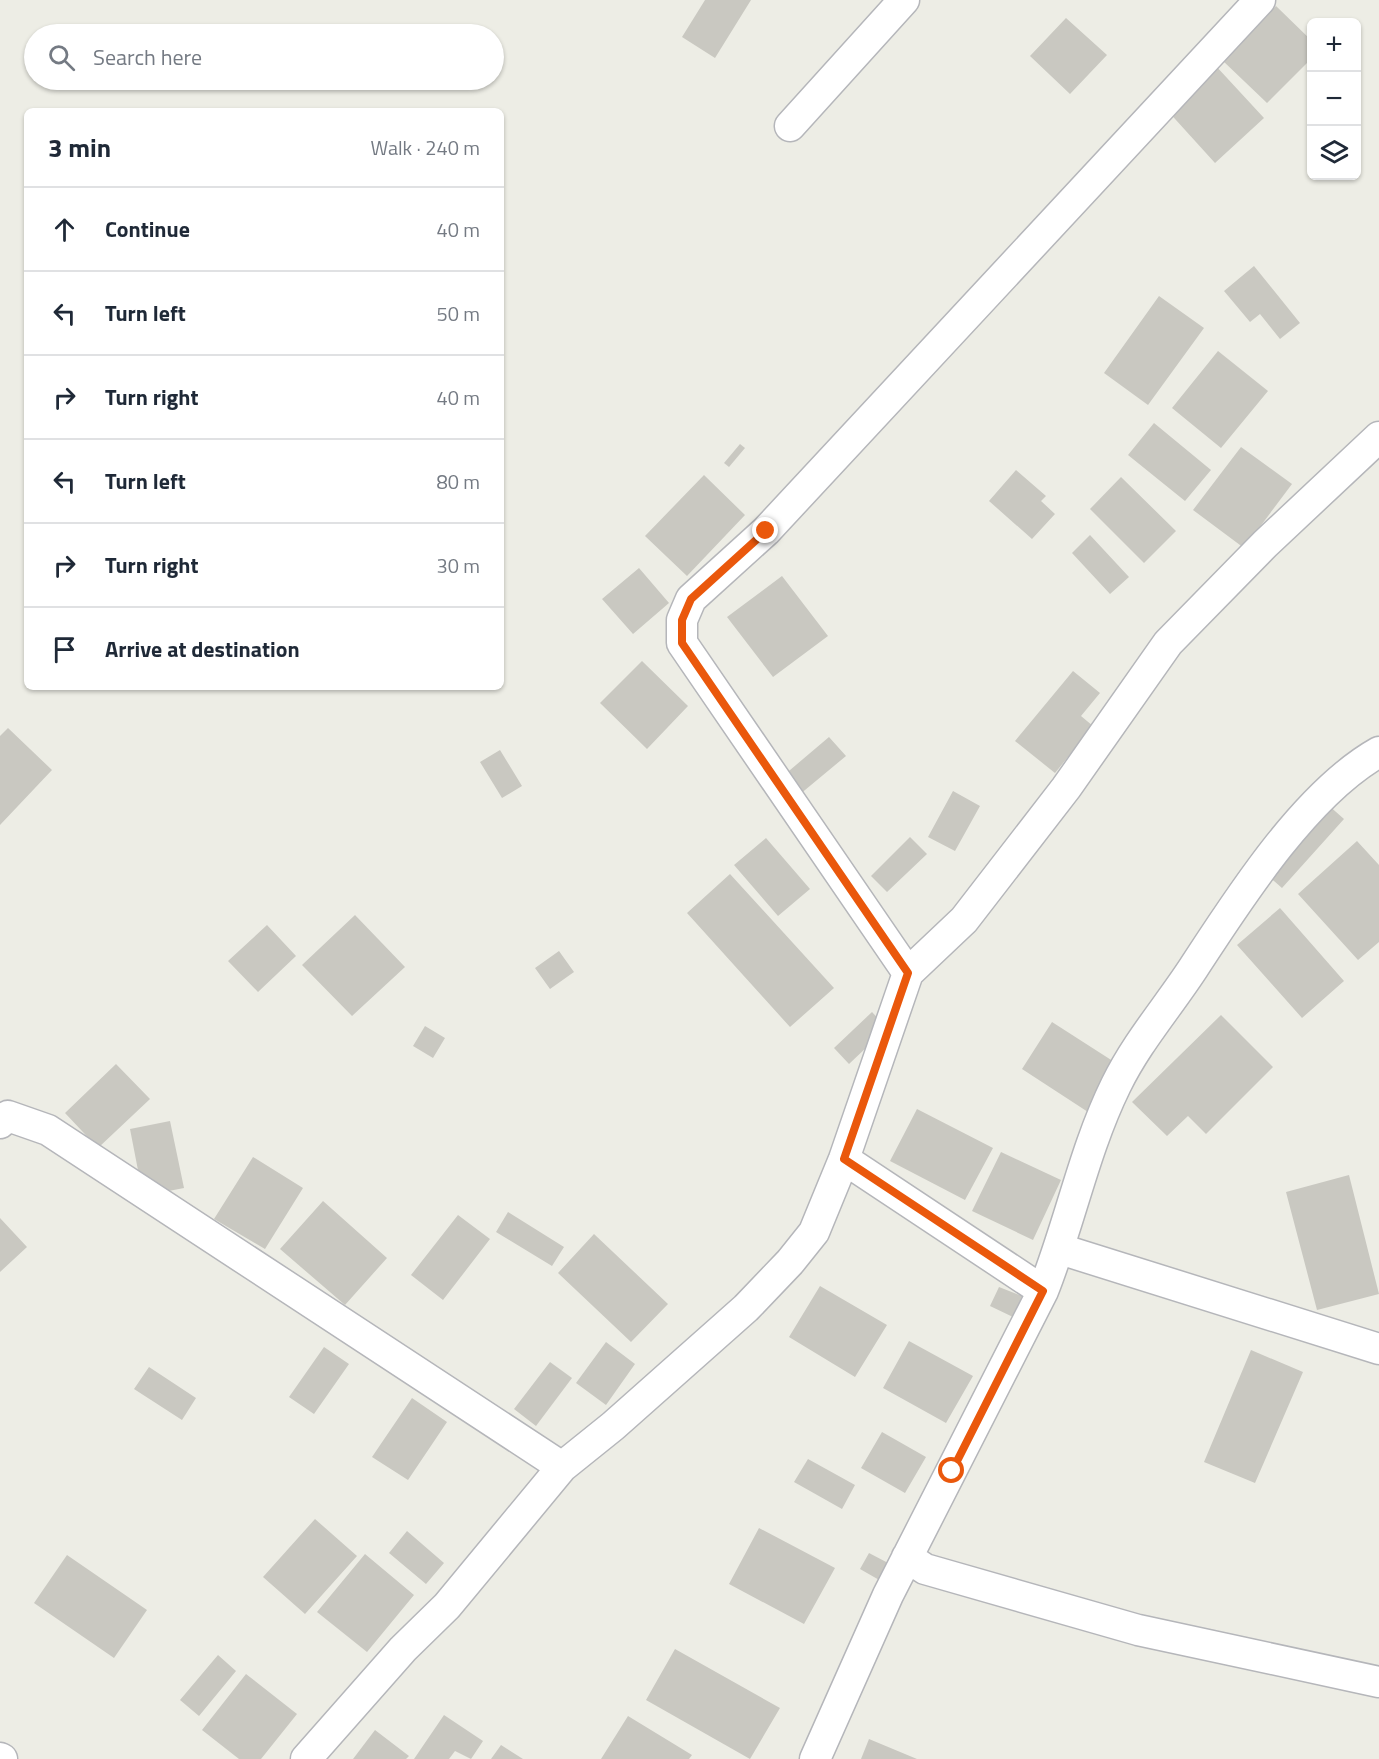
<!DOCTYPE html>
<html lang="en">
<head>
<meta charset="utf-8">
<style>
	body { margin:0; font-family:"Titillium Web",sans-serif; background:#f6f6f7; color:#1f2937 }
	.controls { position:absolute; right:18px; top:18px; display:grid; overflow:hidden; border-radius:9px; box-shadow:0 2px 4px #0004 }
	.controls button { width:54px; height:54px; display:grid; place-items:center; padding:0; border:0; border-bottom:2px solid #e0e1e3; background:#fff; color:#1f2937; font:30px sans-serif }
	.stop { position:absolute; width:18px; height:18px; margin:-14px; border:4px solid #ea580c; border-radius:50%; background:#fff }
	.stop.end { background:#ea580c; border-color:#fff; box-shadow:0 2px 6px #0008 }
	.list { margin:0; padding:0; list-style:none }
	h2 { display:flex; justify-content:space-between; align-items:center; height:78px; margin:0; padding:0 24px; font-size:26px }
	h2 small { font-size:20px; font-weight:400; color:#747a83 }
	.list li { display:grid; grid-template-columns:39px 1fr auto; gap:18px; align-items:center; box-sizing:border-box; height:84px; padding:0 24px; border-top:2px solid #e0e1e3 }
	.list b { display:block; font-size:22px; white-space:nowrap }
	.list em { font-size:20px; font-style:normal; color:#747a83 }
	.icon { flex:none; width:33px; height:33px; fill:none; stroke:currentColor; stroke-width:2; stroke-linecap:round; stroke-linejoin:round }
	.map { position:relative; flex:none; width:1379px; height:1759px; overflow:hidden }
	.search { position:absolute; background:#fff; box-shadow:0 2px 4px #0004; left:24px; top:24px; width:480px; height:66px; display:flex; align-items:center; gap:15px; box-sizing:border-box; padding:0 21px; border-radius:33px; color:#747a83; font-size:22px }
	.panel { position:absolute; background:#fff; box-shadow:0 2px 4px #0004; left:24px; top:108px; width:480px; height:582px; border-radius:9px }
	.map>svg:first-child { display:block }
</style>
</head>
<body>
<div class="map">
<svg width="1379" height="1759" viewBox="0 0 1379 1759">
	<rect width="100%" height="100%" fill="#edede5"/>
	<path fill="#c9c8c1" d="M705,0H751L715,58L682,37Z
		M1276,6L1312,41V58L1267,103L1222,60Z
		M1066,18L1107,55L1070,94L1030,56Z
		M1215,65L1264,118L1215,163L1166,109Z
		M1254,266L1300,323L1280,339L1260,314L1250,322L1224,291Z
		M1159,296L1204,328L1148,405L1104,373Z
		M1218,351L1268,391L1221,448L1172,408Z
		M1154,423L1211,470L1185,501L1128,455Z
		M740,444L745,448L729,467L724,463Z
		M1241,447L1292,484L1244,548L1193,510Z
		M1016,470L1046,496L1041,501L1055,514L1032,539L989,501Z
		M704,475L745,515L687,576L645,536Z
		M1121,477L1176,531L1144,563L1090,509Z
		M1090,535L1129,577L1110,594L1072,553Z
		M639,568L669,603L633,634L602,599Z
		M782,576L828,636L773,677L727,617Z
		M642,661L688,706L647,749L600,703Z
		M1073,671L1100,693L1081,716L1093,726L1055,773L1015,741Z
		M8,728L52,770L0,825V736Z
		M829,737L846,756L799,795L783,776Z
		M500,750L522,786L502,798L480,762Z
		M953,791L980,806L955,851L928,837Z
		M1327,804L1344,819L1282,888L1266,874Z
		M910,837L927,854L887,892L871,876Z
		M766,838L810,889L778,916L734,865Z
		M1357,841L1379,865V942L1358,960L1298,894Z
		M730,874L834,988L790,1027L687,913Z
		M1280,908L1344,981L1302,1018L1237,945Z
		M355,915L405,967L352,1016L302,965Z
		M267,925L296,956L258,992L228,961Z
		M559,951L574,972L550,989L535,968Z
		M872,1012L887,1028L849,1064L834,1048Z
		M1221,1015L1273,1067L1206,1134L1188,1116L1167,1136L1132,1102Z
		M1052,1022L1119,1065L1088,1112L1022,1069Z
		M425,1026L445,1038L433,1058L413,1046Z
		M116,1064L150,1099L98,1148L65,1113Z
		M917,1109L993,1148L965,1200L890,1161Z
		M170,1121L184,1188L143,1196L130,1129Z
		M1001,1152L1061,1180L1033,1240L972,1211Z
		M253,1157L303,1188L265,1249L214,1219Z
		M1349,1175L1379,1294L1317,1310L1286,1192Z
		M323,1201L387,1258L345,1305L280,1249Z
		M508,1212L564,1247L552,1266L496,1232Z
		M458,1215L490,1239L443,1300L411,1275Z
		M0,1218L27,1247L0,1272Z
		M594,1234L668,1304L631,1342L558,1273Z
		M820,1286L887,1325L855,1377L789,1337Z
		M999,1287L1022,1296L1013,1317L990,1306Z
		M909,1341L973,1376L946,1423L883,1388Z
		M606,1342L635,1364L606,1405L576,1383Z
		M324,1347L349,1364L314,1414L289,1397Z
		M1251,1350L1303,1372L1255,1483L1204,1462Z
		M550,1362L572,1378L536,1426L514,1409Z
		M149,1367L196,1398L182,1420L134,1389Z
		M412,1398L447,1422L408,1480L372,1457Z
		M882,1432L926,1457L905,1493L861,1468Z
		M808,1459L855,1485L842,1509L794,1482Z
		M315,1519L357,1556L305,1614L263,1577Z
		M759,1528L835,1568L804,1624L729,1584Z
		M407,1531L444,1563L426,1584L389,1553Z
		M869,1553L890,1564L881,1581L860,1569Z
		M365,1554L414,1595L367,1652L317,1612Z
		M67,1555L147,1610L114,1658L34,1603Z
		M675,1649L780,1708L750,1759L646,1700Z
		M218,1655L236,1671L199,1716L180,1700Z
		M246,1674L297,1714L261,1759H239L202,1730Z
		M444,1715L483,1741L471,1759L455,1751L449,1759H414Z
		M628,1716L692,1755L689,1759H601Z
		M375,1730L409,1756L406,1759H353Z
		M869,1739L917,1759H861Z
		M501,1745L523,1759H491Z"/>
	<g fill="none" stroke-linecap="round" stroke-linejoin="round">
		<g stroke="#b5b6ba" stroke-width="33">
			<path id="street" d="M790,126L904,0
				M908,973L682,643V620L691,599L766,531L1260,0
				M0,1123L8,1116L48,1130L562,1467
				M844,1159L1043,1291
				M1060,1249L1379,1349
				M907,1557L925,1569L1138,1630L1379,1682
				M0,1758L2,1759
				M306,1759L403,1649L447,1606L562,1467L613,1426L746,1308L790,1262L814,1232L844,1159L908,973L964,920L1066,788L1168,643L1265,544L1379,437
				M815,1759L888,1595L1043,1291C1070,1223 1084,1150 1116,1085C1137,1042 1168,1007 1194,967C1239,898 1306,793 1379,752"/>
		</g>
		<use href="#street" stroke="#fff" stroke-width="30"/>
	</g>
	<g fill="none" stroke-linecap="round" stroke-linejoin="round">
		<path stroke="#ea580c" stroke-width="8" d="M766,531L691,599L682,620V643L908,973L844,1159L1043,1291L952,1471"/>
	</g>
</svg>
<div class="controls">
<button>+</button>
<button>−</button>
<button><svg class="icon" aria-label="layers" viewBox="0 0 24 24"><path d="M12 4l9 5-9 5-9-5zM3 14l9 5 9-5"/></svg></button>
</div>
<div class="stop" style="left:952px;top:1471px"></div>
<div class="stop end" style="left:766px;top:531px"></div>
<div class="search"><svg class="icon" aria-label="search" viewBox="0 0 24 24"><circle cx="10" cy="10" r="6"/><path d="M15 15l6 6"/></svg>Search here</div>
<section class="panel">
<h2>3 min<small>Walk · 240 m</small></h2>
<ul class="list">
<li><svg class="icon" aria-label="ahead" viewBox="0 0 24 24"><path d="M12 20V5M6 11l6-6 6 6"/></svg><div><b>Continue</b></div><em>40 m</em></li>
<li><svg class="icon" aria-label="left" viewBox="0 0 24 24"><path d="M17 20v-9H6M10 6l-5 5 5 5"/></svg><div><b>Turn left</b></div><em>50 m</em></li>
<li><svg class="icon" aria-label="right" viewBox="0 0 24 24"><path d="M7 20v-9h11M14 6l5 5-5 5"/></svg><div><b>Turn right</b></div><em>40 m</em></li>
<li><svg class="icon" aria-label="left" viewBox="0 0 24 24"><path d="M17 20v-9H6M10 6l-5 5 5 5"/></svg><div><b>Turn left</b></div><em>80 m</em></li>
<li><svg class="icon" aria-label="right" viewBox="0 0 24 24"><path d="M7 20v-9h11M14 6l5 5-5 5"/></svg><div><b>Turn right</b></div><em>30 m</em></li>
<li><svg class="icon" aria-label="arrive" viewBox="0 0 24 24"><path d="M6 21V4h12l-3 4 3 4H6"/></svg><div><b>Arrive at destination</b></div></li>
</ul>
</section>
</div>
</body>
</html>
